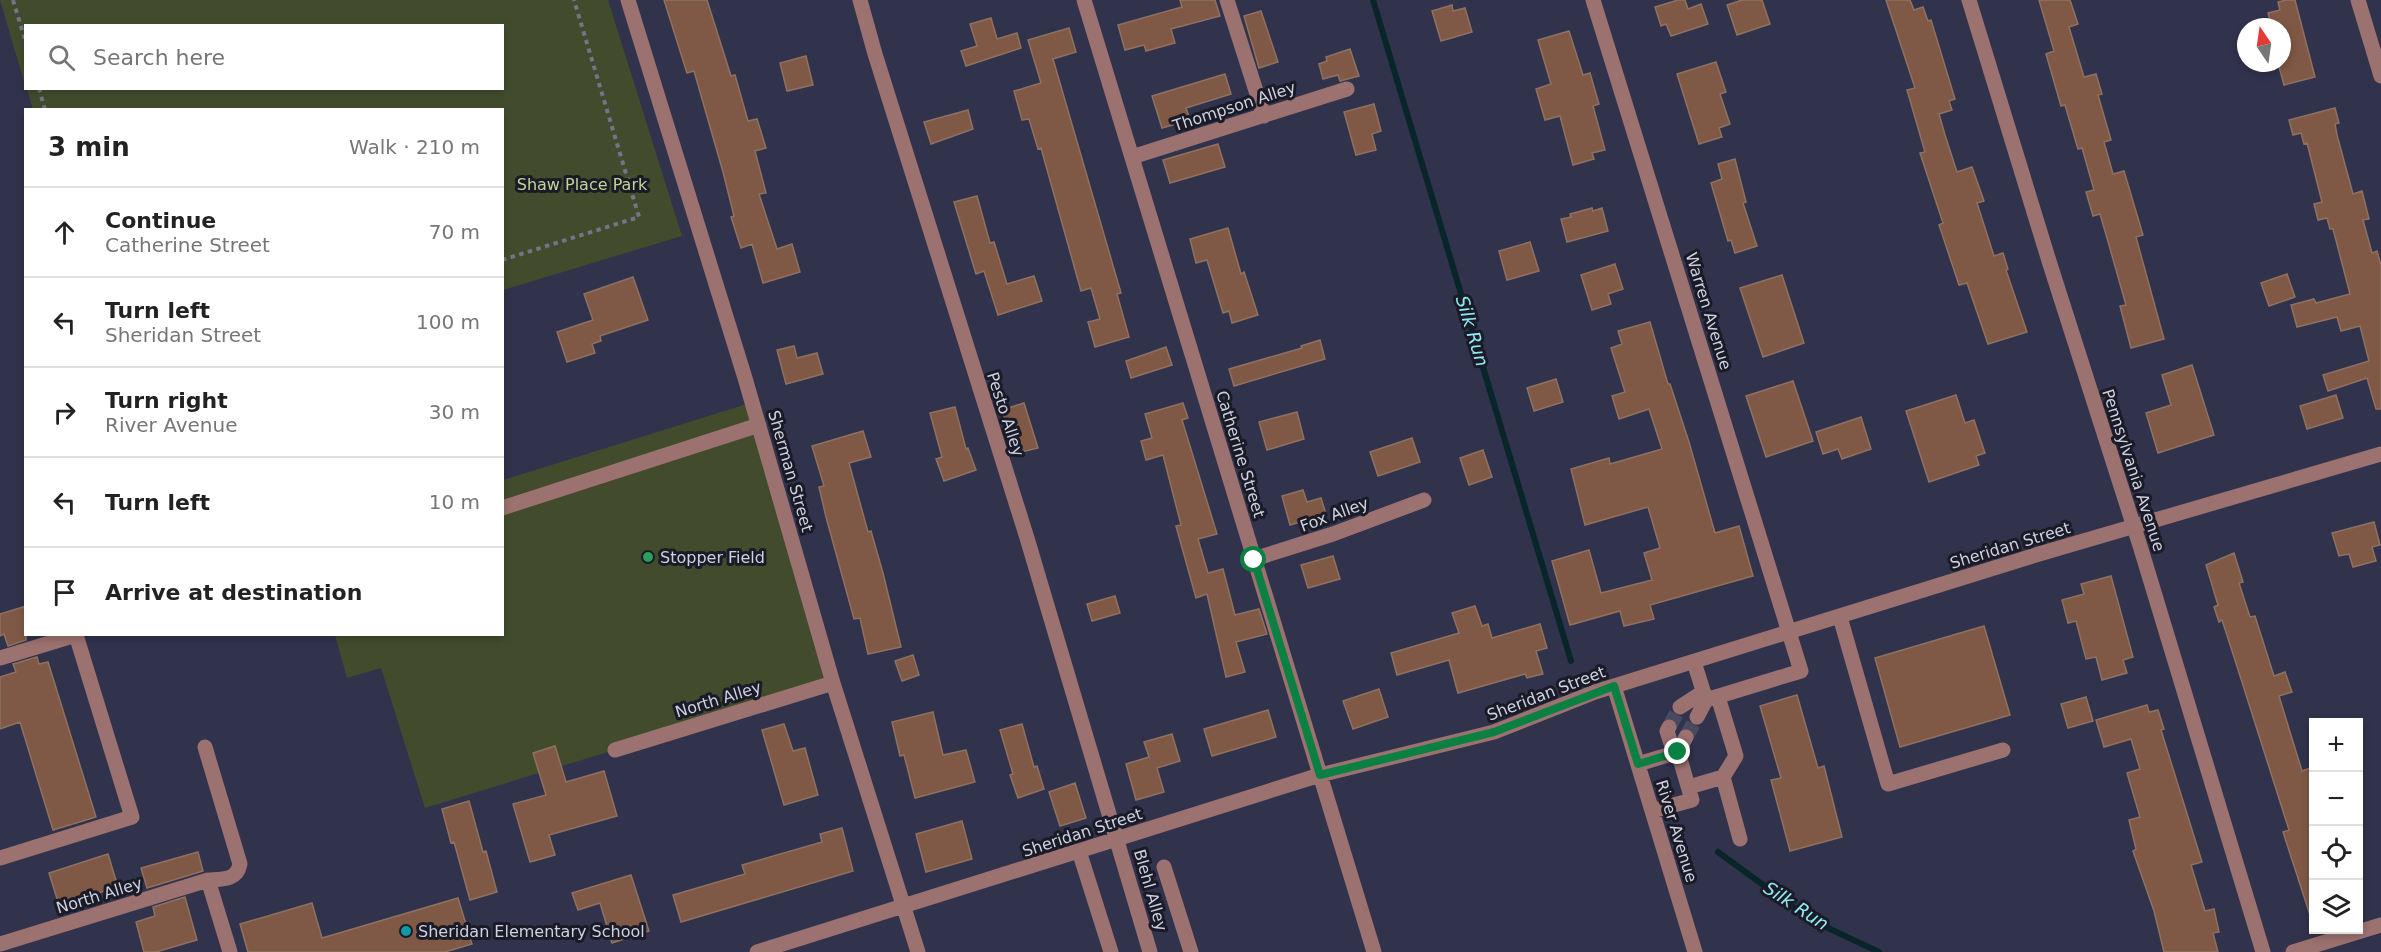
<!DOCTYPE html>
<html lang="en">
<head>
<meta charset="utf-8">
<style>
	body { margin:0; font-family:"DejaVu Sans",sans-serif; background:#f2f2f2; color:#222 }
	.controls { position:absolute; right:18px; bottom:18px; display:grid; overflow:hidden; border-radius:0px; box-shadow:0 3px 9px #0003 }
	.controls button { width:54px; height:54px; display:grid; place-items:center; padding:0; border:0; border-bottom:2px solid #e0e0e0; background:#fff; color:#222; font:30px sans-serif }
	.compass { position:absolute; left:2237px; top:18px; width:54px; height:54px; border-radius:50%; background:#fff; box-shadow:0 3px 9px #0003; rotate:347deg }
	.stop { position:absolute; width:18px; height:18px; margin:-14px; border:4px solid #0b8043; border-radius:50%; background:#fff }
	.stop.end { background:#0b8043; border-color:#fff; box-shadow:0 2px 6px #0008 }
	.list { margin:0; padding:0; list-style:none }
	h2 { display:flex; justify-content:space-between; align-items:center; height:78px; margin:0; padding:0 24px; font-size:26px }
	h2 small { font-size:20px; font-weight:400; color:#767676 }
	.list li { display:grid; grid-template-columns:39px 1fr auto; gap:18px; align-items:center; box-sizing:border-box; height:90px; padding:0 24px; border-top:2px solid #e0e0e0 }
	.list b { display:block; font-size:22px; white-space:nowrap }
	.list p { margin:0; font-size:20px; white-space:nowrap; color:#767676 }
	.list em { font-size:20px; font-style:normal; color:#767676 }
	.icon { flex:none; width:33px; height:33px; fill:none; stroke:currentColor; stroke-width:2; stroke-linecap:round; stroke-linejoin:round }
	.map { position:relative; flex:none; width:2381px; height:952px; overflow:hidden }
	.search { position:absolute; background:#fff; box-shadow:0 3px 9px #0003; left:24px; top:24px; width:480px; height:66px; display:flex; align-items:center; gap:15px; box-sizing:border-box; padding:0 21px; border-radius:0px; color:#767676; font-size:22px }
	.panel { position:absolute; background:#fff; box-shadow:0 3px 9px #0003; left:24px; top:108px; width:480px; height:528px; border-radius:0px }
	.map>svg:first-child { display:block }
</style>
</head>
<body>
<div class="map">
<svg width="2381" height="952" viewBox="0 0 2381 952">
	<rect width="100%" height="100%" fill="#31324c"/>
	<path fill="#424c2d" d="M0,0H608L682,236L503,290L502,110H33L27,89L502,88V26H26L25,85Z
		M747,404L833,683L425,808L381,668L347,678L335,635L502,634L503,480Z"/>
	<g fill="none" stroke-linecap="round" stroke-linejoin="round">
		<path stroke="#082629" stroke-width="6" d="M1373,0L1571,661
			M1718,852L1811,920L1879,952"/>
	</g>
	<path fill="#7f5945" stroke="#8f7161" stroke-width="1.5" d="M664,0H707L731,76L735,75L748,121L757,119L766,148L755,151L766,193L759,194L777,249L792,244L800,272L763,283L752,244L741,248L731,217L734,216L723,172L694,71L687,73Z
		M1180,0H1215L1220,16L1171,29L1175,43L1146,51L1144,45L1125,50L1118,25L1182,7Z
		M1678,0H1685L1688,9L1701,4L1708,24L1671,36L1666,24L1661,26L1655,7Z
		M1742,0H1762L1770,24L1737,35L1727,5Z
		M1886,0H1910L1914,10L1923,7L1928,21L1931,20L1955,99L1949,101L1952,110L1939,114L1945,135L1957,172L1972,167L1984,201L1977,203L1994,256L2003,253L2008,269L2006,270L2027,332L1988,344L1967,283L1959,285L1939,225L1943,223L1920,153L1925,152L1907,90L1915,88Z
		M2039,0H2070L2078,24L2069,27L2084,77L2096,74L2102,94L2098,95L2111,140L2104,142L2113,174L2124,171L2143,235L2136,237L2164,339L2131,348L2120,306L2126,305L2109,245L2100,214L2093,216L2086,192L2094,190L2082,148L2078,149L2065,105L2061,106L2046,54L2054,51Z
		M2286,0H2295L2315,77L2284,85L2278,63H2282V27H2272L2268,13L2280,10L2278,2Z
		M1452,5L1453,11L1465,8L1472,32L1441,41L1432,11Z
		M1261,11L1278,62L1259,68L1244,16Z
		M991,18L997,39L1017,33L1021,48L966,66L961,51L977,46L970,24Z
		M1069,28L1076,52L1053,59L1121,293L1117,294L1129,337L1095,347L1088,322L1100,319L1091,288L1081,291L1041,148L1038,149L1029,119L1022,120L1014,91L1041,83L1028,40Z
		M1569,31L1583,75L1590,73L1599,104L1593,106L1605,150L1592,153L1594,159L1573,165L1560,116L1545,120L1536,89L1551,84L1538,40Z
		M1350,49L1359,76L1340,81L1338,75L1323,79L1319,64L1327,61L1326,57Z
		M806,56L813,85L787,91L780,63Z
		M1716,62L1726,92L1720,94L1730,124L1719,128L1722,137L1699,144L1677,74Z
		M1225,74L1231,94L1186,108L1190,120L1162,128L1152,96Z
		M1374,104L1381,131L1372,134L1376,150L1356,155L1344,112Z
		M2335,108L2339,123L2335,124L2337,135L2353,194L2362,191L2369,219L2363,220L2372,253L2377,251L2381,265V409H2376L2367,378L2328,391L2323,375L2369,361L2360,326L2341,331L2337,317L2297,327L2291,305L2314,299L2316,303L2350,294L2333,229H2330L2327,218L2318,220L2314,204L2322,202L2307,143L2304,144L2301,133L2293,135L2289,120Z
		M968,110L973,129L931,144L924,122Z
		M1218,144L1225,167L1170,183L1163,160Z
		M1735,159L1746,202L1743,203L1757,246L1735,253L1731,240L1728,241L1711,183L1722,179L1718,164Z
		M977,196L990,243L994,242L1007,284L1034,276L1042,301L998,315L984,271L976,274L954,202Z
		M1592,208L1593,211L1602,208L1608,231L1567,242L1561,219L1571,217L1570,214Z
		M1228,228L1241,274L1244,272L1258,315L1232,323L1229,311L1223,313L1207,260L1196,263L1190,239Z
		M1530,242L1539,271L1507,280L1499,251Z
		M1615,264L1623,289L1608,294L1611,304L1592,310L1581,275Z
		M2287,274L2295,297L2269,306L2261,283Z
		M1782,275L1804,343L1763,357L1740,288Z
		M633,277L648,320L600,336L601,341L592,344L595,353L567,362L557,332L593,320L584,294Z
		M1650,322L1668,384H1670L1689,442L1715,533L1739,526L1753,576L1650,605L1654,619L1624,626L1620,611L1570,625L1552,561L1589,550L1601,593L1652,580L1644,553L1660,548L1648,507L1585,525L1571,469L1609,458L1610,464L1662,449L1649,409L1619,419L1612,396L1625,392L1611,348L1622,344L1618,331Z
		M1320,340L1325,359L1234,386L1229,369L1302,348L1301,346Z
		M794,346L797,358L817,353L823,374L786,384L777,350Z
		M1166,347L1172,365L1131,378L1126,361Z
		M2192,365L2214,435L2158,453L2146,413L2171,405L2162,375Z
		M1556,379L1563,402L1534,411L1527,388Z
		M1793,381L1813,441L1766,457L1746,396Z
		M1956,395L1965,423L1974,420L1985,453L1976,456L1979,465L1929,482L1906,411Z
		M2336,395L2343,418L2307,429L2300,406Z
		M1024,403L1038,448L1017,453L1011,427L1008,428L1002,410Z
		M1183,403L1188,418L1182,420L1217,534L1198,539L1208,573L1223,569L1235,615L1259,609L1267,634L1236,642L1245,672L1226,677L1207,594L1196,598L1176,526L1181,525L1163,455L1146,460L1141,441L1152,438L1145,414Z
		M955,407L966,449L968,448L976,470L944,481L936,459L942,457L930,413Z
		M1297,412L1304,439L1267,450L1259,422Z
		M1861,417L1871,449L1842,459L1838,449L1823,454L1816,432Z
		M863,431L871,457L849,463L868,532L871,531L883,573L901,647L868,654L860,618L854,619L826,517L819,487L824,486L812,446Z
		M1412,438L1420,462L1378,476L1370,452Z
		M1483,450L1492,477L1469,485L1460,458Z
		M1303,490L1307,502L1321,498L1326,514L1290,525L1282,496Z
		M2374,522L2380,545L2372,547L2376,561L2353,567L2349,554L2339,556L2332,533Z
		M2234,553L2243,582L2239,583L2250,617L2255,616L2274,676L2285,672L2292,692L2279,696L2302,771L2313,767V914L2310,915L2283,832L2289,830L2234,657L2222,620L2219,622L2214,607L2218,605L2206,565Z
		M1333,556L1340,579L1308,588L1301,565Z
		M2111,576L2133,657L2123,660L2127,673L2102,680L2096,657L2086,659L2076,621L2068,623L2062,600L2084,594L2081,584Z
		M1115,596L1120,613L1092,621L1087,604Z
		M26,606V640L8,646L4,634L0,636V614Z
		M1475,606L1482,626L1488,624L1492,638L1540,624L1547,648L1536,651L1543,674L1527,678L1525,674L1458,693L1449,660L1397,675L1391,653L1459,633L1452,613Z
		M1984,626L2010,715L1900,747L1875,658Z
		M913,655L919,675L902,681L895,661Z
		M37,657L39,664L48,662L96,817L53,830L20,722L0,729V677L16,672L13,664Z
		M1379,689L1388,717L1353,729L1343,701Z
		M1797,695L1818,768L1824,766L1842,837L1790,851L1771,780L1781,778L1760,706Z
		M2086,697L2093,721L2068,728L2061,704Z
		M2147,705L2149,712L2158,710L2164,729L2161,730L2202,862L2191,865L2205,911L2214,909L2219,932L2213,933L2218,952H2164L2154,911L2133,851L2136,849L2129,820L2140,817L2127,773L2140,769L2131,739L2104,747L2096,720Z
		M1268,710L1276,737L1212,756L1204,729Z
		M933,712L943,755L966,750L975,782L915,798L904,755L900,756L892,722Z
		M784,724L793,751L805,748L818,795L784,805L762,730Z
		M1022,724L1034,767L1037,766L1044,789L1018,798L1010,775L1013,774L1000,730Z
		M1172,734L1180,761L1157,768L1164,792L1136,800L1126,764L1149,757L1144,742Z
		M555,746L566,782L604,771L617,816L549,835L555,855L530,862L513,804L546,795L533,753Z
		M1075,783L1086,818L1060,826L1049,792Z
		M469,801L483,852L486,851L497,892L470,900L454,842L451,843L442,809Z
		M962,821L972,859L926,872L916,834Z
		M842,828L853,871L681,922L673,895L745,874L742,865L822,842L820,834Z
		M198,852L203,871L147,888L141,868Z
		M108,854L118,887L59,905L49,873Z
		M631,875L649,931L612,943L600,903L578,910L572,893Z
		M185,897L197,940L156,952H144L136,922L155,916L153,907Z
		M458,898L472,944L445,952H248L240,924L312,903L322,938Z"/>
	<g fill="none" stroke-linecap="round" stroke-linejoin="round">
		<path stroke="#494a62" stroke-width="15" stroke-dasharray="15 8" stroke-linecap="butt" d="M1669,727L1680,707
			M1686,737L1697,717"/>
		<path stroke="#73748a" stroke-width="4" stroke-dasharray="4.5 4.5" stroke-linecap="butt" d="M13,0L26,43
			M39,88L45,110
			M502,260L639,217L574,0"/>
		<path stroke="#9c7270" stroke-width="15" d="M628,0L745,378L833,683L918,952
			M860,0L875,54L1027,538L1150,952
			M1084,0L1374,952
			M1227,0L1264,116
			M1593,0L1801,671L1706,700L1694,662
			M1969,0L2049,261L2141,549L2263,952
			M2358,0L2381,76
			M1132,157L1347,89
			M502,508L759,425
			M1254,559L1333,534L1424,500
			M1840,617L1888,784L2003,750
			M0,658L76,635L132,817L0,858
			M1614,686L1695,952
			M1718,697L1736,756L1723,777L1740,839
			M1680,707L1703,692
			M1697,717L1706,700
			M1669,727L1667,731L1674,753
			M615,750L833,683
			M1678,752L1686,737
			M1638,764L1678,752L1692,800L1652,811
			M1689,787L1723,777
			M1079,851L1111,952
			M1164,867L1191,952
			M208,880L230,952
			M0,944L208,880C221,879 237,881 240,864L205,747
			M757,952L1320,775L1494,732L1595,692L2039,554L2381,454
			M2293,952L2381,925"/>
	</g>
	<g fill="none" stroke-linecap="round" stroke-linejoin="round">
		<path stroke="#0b8043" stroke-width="8" d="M1254,560L1320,775L1494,732L1614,686L1638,764L1678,752"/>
	</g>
	<circle fill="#2e9e5b" stroke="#1b1b27" stroke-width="2" cx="648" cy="557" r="6"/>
	<circle fill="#0f9aa8" stroke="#1b1b27" stroke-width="2" cx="406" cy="931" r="6"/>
	<g text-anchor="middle" stroke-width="6" stroke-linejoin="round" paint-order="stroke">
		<g font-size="16" fill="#cfd1e1" stroke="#1b1b27">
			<text transform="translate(1234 106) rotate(-18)" y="6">Thompson Alley</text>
			<text transform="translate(1709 311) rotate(73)" y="6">Warren Avenue</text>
			<text transform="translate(1006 414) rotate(72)" y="6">Pesto Alley</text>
			<text transform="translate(1241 454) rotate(73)" y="6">Catherine Street</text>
			<text transform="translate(2134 470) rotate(72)" y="6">Pennsylvania Avenue</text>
			<text transform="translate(791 471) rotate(74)" y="6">Sherman Street</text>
			<text transform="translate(1334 514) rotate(-20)" y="6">Fox Alley</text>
			<text transform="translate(2010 545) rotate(-17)" y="6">Sheridan Street</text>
			<text transform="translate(1546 693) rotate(-21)" y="6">Sheridan Street</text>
			<text transform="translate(718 699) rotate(-17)" y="6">North Alley</text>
			<text transform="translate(1677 831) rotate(73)" y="6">River Avenue</text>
			<text transform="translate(1082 832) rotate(-18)" y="6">Sheridan Street</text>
			<text transform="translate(1151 890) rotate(74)" y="6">Blehl Alley</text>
			<text transform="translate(99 895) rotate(-17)" y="6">North Alley</text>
		</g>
		<g font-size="16" fill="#bfd695" stroke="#1b1b27">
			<text x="582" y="190">Shaw Place Park</text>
		</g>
		<g font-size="16" fill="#cfd1e1" stroke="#1b1b27" text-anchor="start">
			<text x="660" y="563">Stopper Field</text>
			<text x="418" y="937">Sheridan Elementary School</text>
		</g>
		<g font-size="18" font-style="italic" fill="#8eebf4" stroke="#1b1b27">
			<text transform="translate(1472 331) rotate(73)" y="6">Silk Run</text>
			<text transform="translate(1796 906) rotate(33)" y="6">Silk Run</text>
		</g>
	</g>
</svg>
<div class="controls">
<button>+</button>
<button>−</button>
<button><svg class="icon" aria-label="locate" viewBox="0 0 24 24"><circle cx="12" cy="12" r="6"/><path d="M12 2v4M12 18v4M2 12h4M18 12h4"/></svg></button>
<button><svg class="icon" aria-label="layers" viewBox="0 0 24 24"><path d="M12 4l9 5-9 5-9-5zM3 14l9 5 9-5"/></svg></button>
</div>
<svg class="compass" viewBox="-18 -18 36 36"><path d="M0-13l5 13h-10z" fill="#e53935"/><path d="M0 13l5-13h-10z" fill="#767676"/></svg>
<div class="stop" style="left:1254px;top:560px"></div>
<div class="stop end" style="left:1678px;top:752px"></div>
<div class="search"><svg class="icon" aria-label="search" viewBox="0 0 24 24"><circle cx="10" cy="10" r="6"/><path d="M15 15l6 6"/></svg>Search here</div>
<section class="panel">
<h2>3 min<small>Walk · 210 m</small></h2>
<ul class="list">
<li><svg class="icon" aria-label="ahead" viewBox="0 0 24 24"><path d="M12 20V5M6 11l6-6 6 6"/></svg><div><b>Continue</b><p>Catherine Street</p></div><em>70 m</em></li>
<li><svg class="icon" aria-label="left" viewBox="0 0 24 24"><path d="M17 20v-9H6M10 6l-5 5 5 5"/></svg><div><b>Turn left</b><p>Sheridan Street</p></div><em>100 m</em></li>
<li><svg class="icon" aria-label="right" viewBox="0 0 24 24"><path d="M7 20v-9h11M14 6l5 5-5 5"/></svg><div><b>Turn right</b><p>River Avenue</p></div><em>30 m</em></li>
<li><svg class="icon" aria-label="left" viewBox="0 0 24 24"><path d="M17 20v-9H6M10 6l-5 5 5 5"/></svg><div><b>Turn left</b></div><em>10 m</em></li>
<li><svg class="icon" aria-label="arrive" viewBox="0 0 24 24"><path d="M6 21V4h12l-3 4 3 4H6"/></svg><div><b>Arrive at destination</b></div></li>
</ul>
</section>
</div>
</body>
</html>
